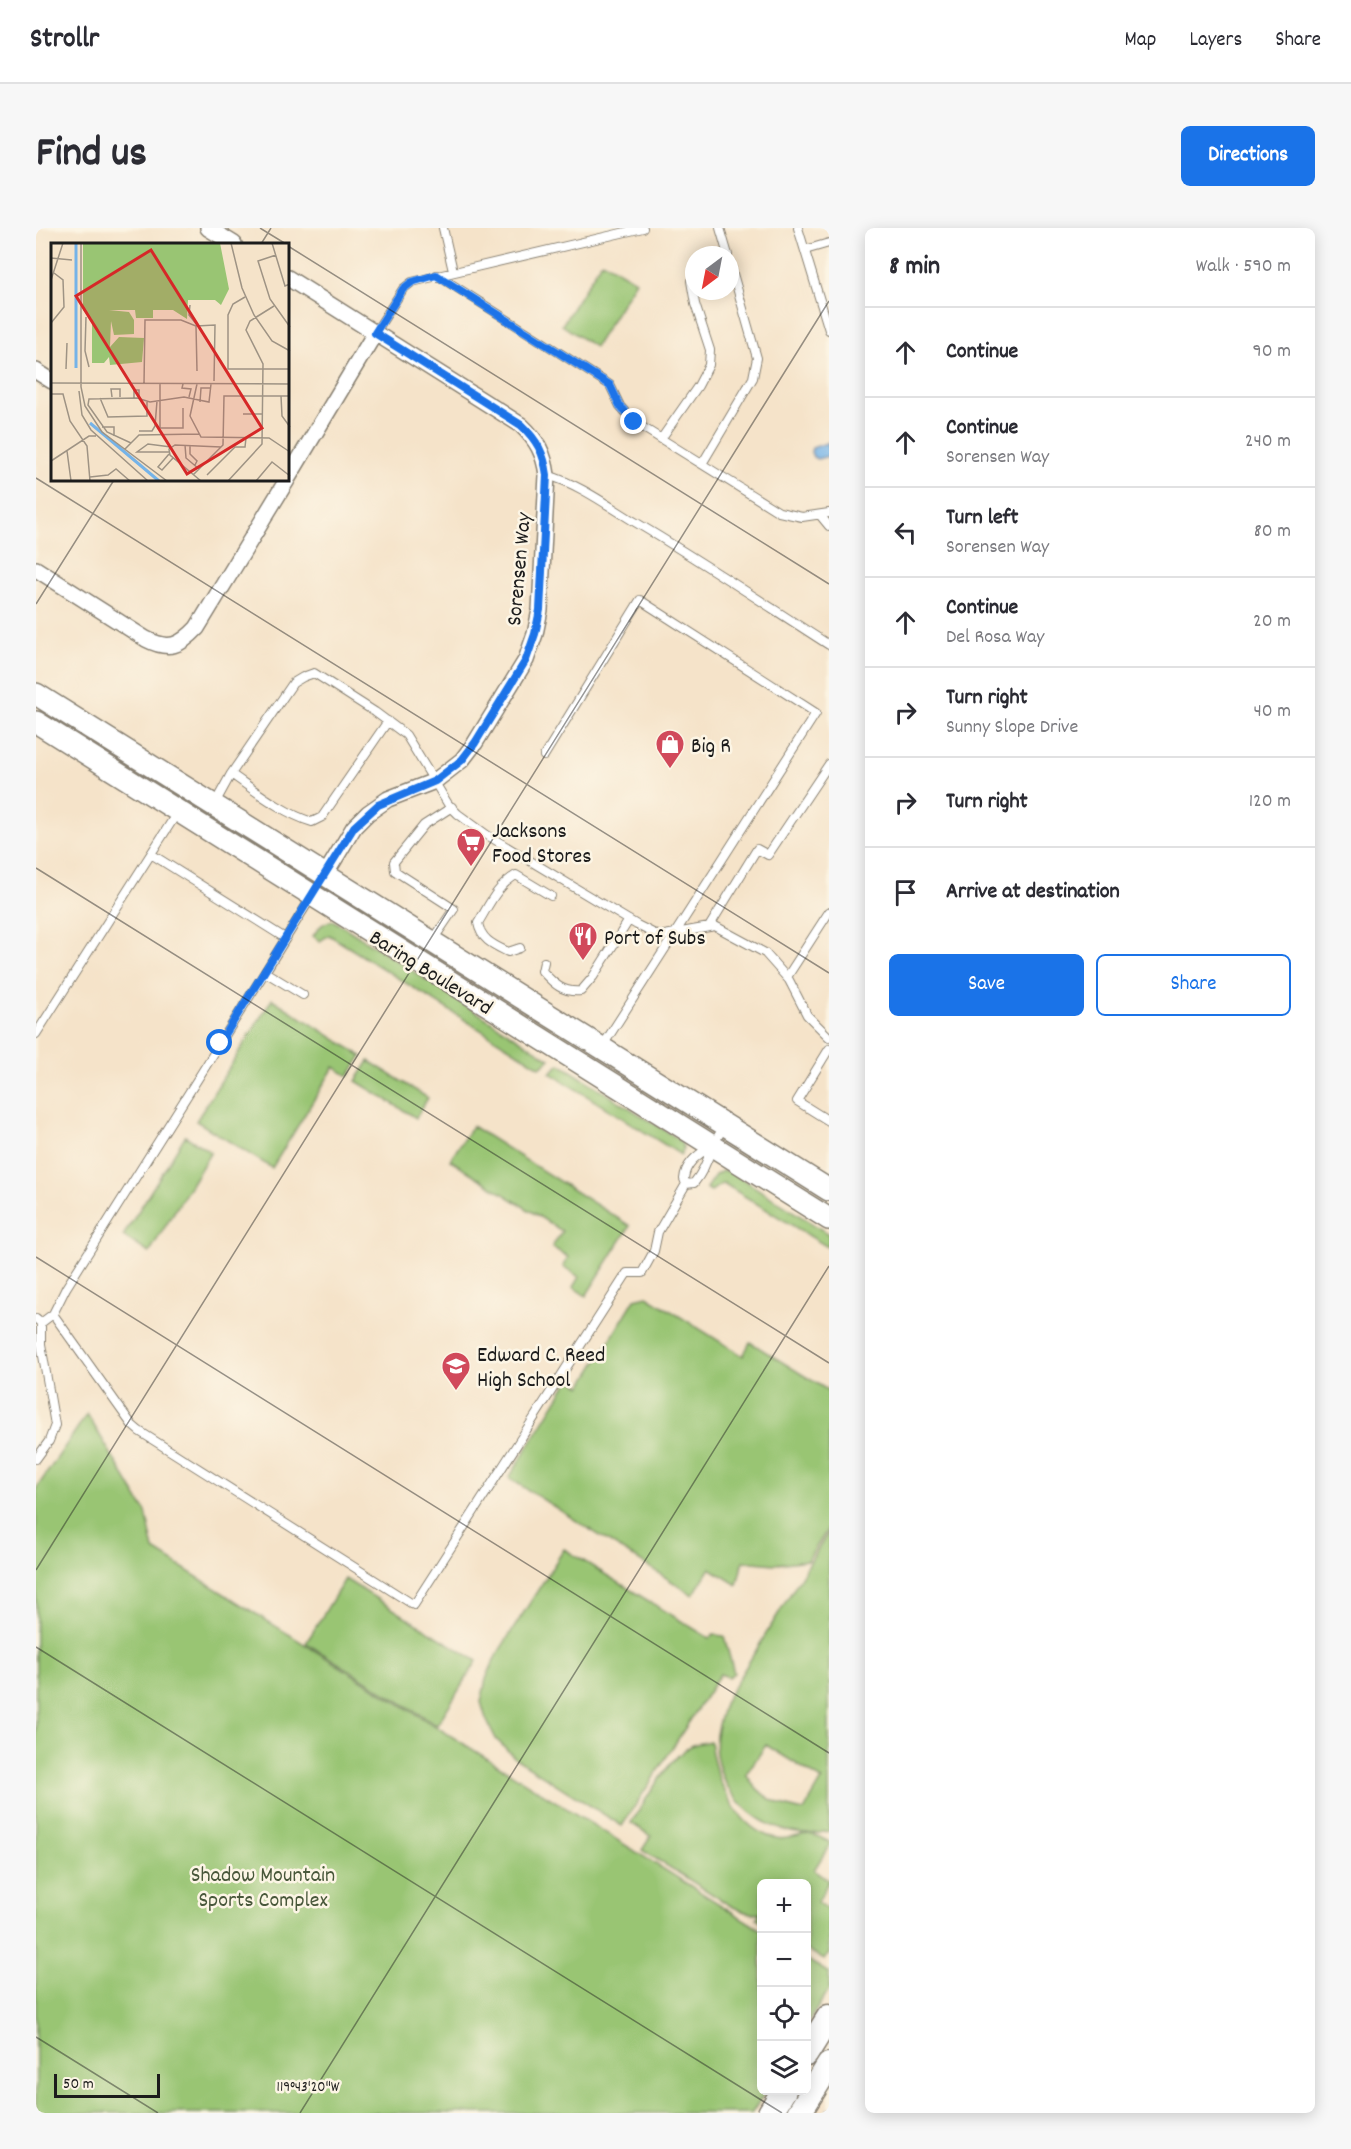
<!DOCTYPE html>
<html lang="en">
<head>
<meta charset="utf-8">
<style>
	body { margin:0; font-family:Dekko,sans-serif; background:#f7f7f7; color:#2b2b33 }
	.controls { position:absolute; right:18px; bottom:18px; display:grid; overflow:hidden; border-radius:9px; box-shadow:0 3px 15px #0003 }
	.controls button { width:54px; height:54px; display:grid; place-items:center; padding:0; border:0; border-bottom:2px solid #e1e1e2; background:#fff; color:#2b2b33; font:30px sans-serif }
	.compass { position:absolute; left:649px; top:18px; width:54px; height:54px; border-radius:50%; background:#fff; box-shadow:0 3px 15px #0003; rotate:212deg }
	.scale { position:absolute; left:18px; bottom:15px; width:106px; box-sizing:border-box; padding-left:6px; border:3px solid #1c1c1c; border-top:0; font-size:16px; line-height:21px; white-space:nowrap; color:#1c1c1c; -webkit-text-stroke:4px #fcf5e5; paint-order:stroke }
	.stop { position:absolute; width:18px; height:18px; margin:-14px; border:4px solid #1a73e8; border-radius:50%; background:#fff }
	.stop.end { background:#1a73e8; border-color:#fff; box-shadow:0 2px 6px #0008 }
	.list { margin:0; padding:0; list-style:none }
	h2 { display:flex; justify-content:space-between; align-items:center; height:78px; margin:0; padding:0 24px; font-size:26px }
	h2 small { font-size:20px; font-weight:400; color:#7c7c81 }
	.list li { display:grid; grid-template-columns:39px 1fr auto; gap:18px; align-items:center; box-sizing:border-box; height:90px; padding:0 24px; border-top:2px solid #e1e1e2 }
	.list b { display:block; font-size:22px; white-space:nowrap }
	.list p { margin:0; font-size:20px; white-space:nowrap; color:#7c7c81 }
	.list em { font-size:20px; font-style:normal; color:#7c7c81 }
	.actions { display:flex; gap:12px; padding:18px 24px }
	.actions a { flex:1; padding:14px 0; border:2px solid #1a73e8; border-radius:9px; text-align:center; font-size:21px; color:#1a73e8 }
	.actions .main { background:#1a73e8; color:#fff }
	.icon { flex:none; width:33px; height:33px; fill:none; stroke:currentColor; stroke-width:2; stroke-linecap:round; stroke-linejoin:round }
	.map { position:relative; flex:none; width:793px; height:1885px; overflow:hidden; border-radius:9px }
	header { display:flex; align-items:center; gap:36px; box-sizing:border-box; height:84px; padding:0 30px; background:#fff; border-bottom:2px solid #e1e1e2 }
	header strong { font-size:28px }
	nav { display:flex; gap:33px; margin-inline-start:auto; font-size:21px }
	.intro { display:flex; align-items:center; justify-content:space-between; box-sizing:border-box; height:144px; padding:0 36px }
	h1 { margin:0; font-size:42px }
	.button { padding:15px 27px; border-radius:9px; background:#1a73e8; color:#fff; font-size:21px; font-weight:700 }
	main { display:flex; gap:36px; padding:0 36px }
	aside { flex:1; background:#fff; border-radius:9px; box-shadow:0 3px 15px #0003 }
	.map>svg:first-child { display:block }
</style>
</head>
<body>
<header>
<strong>Strollr</strong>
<nav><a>Map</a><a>Layers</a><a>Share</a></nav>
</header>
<div class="intro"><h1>Find us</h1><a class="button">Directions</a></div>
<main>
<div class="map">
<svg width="793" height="1885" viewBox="0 0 793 1885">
	<rect width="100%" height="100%" fill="#fcf5e5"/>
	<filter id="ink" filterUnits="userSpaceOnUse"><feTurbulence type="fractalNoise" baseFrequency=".0167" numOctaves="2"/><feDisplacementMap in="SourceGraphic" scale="12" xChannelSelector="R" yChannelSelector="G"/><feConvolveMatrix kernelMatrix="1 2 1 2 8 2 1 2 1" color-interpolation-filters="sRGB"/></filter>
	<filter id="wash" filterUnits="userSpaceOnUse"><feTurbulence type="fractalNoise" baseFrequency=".008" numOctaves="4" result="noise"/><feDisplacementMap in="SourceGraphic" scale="24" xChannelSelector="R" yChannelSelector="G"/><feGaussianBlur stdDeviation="1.35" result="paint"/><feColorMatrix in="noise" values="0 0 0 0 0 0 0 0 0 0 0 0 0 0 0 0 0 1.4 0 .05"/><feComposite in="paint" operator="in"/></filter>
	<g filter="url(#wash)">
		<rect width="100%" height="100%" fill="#f5e3c9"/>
		<path fill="#99c573" stroke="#5a7048" stroke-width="1.5" fill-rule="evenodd" d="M566,33L600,53L559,119L526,97Z
			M298,693L308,699L514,831L504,839L293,707L284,713L277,708C283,699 286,694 298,693Z
			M236,771L326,828L313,848L298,839L236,940L160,893Z
			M333,833L392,870L380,890L320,853Z
			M524,836L641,910C647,916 649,919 645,927L514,845Z
			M436,898L594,998L550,1068L537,1059L543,1049L527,1038L532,1029L516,1019L526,1003L414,932Z
			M149,908L175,924L113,1025L87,1008Z
			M686,943H694L791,1005L793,1007V1020L687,955L675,963L670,960L679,947Z
			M611,1068L707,1128L714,1114L793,1163V1299L772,1332L739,1336L707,1333L701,1357L674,1340L657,1367L473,1250L533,1152L546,1158L599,1071Z
			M51,1186L110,1284L118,1322L725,1702L726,1862L730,1863L716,1885H0V1261Z
			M793,1303V1603C744,1616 691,1580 681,1532C676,1512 683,1492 689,1473ZM730,1517L786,1552L768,1583C742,1578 724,1569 710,1546Z
			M528,1321L673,1410L678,1407L688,1408L698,1445L692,1449L684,1446L586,1598L479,1530L460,1511L450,1491L445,1474L450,1451L460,1428Z
			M309,1351L441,1433L401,1497L270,1415Z
			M674,1513C678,1549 701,1603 740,1610C764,1614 766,1597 793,1614V1618L778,1642L793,1652L782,1674L793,1682V1725L788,1732L771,1721L770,1656H726L725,1693L721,1690L724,1684C713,1687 706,1683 695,1678L606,1622L615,1608L595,1595C611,1571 631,1531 655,1518C660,1515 668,1515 674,1513Z
			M770,1731L793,1745V1761L771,1797Z"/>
		<path fill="#75b3e8" stroke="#486882" stroke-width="1.5" d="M793,214V228L781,231L777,229L775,224L776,220Z"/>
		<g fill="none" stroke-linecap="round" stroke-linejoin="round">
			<path stroke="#75b3e8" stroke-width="4.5" d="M792,1885L793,1883"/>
		</g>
	</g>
	<g filter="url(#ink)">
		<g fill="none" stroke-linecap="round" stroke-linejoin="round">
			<g stroke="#888072" stroke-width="10">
				<path id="service" d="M407,0L417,43
					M684,0L692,27
					M762,0L793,102
					M769,22L793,15
					M401,47L574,157L584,178L598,194L743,284L766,289L793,285
					M339,105L367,61L376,54L607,0
					M625,211L662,158L673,137L674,122L659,76L655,53L658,51
					M666,236L717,150L721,130L694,35
					M511,247C543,256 571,277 599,294C665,333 729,376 793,417
					M784,287L793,298
					M508,528L604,372L780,485L566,819
					M195,546C221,564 247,585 276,594L286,589L352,493
					M178,577L195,546L257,455L267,449L278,445L339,484L370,507L412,576L422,586L451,607L601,697L623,708L679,698L729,725L753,752L771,787L793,809
					M115,626L249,710
					M673,699L721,621L732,627L793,536
					M397,712L418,681L359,643L358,634L388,597L416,579
					M484,720L472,724C458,717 445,712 442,695C453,677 461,658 480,647L515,668
					M508,734L506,743C518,756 527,765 545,763L557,749L593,692
					M229,744L30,1060L17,1086L96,1197L103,1203L378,1377L591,1045H606L618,1023L622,1004L650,956L648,951C649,936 661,927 674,919
					M751,749L793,684
					M267,767L229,744L276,668
					M0,806L141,585
					M793,821L761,873L793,893
					M650,956L658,955C667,944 672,932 676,919C679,912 685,904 689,897
					M0,1091L5,1095L17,1086
					M0,1231L13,1213L19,1197L5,1116V1095"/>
			</g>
			<g stroke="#888072" stroke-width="18">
				<path id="minor" d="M172,0L198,16
					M252,50L485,197C501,212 508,225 511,247L504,382L499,406L490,432L439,515L426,532L399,553L352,571L332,585L318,599L289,647
					M0,143L16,153
					M252,250L339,105
					M0,341L110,411C133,423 144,418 161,400L251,252"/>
			</g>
			<g stroke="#888072" stroke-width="24">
				<path id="secondary" d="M0,466L793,962
					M0,494L793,991"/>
			</g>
			<g stroke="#888072" stroke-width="27">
				<path id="primary" d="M770,1826L793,1789
					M734,1885L748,1862
					M763,1885L793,1837"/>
			</g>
			<use href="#service" stroke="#fff" stroke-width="8"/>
			<use href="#minor" stroke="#fff" stroke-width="15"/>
			<use href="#secondary" stroke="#fff" stroke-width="21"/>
			<use href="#primary" stroke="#fff" stroke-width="24"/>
		</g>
	</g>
	<g fill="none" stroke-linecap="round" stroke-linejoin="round" filter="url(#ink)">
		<path stroke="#1a73e8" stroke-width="8" d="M184,815L318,599L342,577L399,553L426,532L439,515L490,432L499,406L504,382L511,247C508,225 501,212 485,197L339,105L367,61L376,54L400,47L574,157L584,178L598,194"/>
	</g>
	<path fill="none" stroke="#1c1c1c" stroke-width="1.5" stroke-opacity="0.45" d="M224,0L250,16M225,16L235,0M252,18L793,356M0,250L793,745M0,376L78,252M0,640L793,1135M0,1029L793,1525M0,1342L793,73M0,1419L746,1885M0,1809L122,1885M264,1885L793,1038"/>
	<defs>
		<g id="shop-pin" transform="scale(1.5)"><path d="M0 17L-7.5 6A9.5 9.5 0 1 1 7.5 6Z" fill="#d1495b" stroke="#fcf5e5"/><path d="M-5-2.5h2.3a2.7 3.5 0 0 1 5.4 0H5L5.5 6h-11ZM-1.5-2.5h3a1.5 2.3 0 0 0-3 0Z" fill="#fff"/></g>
		<g id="supermarket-pin" transform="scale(1.5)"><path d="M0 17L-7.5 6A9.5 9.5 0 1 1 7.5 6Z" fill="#d1495b" stroke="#fcf5e5"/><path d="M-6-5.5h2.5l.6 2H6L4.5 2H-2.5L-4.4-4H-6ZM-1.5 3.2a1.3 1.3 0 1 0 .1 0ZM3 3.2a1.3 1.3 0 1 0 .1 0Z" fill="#fff"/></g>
		<g id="restaurant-pin" transform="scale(1.5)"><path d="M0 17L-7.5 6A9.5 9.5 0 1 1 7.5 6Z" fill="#d1495b" stroke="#fcf5e5"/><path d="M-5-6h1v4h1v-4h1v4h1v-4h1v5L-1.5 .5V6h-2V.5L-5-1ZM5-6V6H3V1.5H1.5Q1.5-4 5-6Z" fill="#fff"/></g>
		<g id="school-pin" transform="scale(1.5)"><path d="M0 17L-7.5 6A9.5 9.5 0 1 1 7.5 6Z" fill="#d1495b" stroke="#fcf5e5"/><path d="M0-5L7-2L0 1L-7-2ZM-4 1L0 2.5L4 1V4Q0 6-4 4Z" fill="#fff"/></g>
	</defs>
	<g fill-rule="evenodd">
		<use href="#shop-pin" x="634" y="516"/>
		<use href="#supermarket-pin" x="435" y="614"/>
		<use href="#restaurant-pin" x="547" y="708"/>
		<use href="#school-pin" x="420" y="1138"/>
	</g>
	<g text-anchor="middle" stroke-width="5" stroke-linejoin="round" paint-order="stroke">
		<g font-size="22" fill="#1c1c1c" stroke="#fcf5e5">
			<text transform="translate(481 341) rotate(-85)" y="8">Sorensen Way</text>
			<text transform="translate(396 743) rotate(32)" y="8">Baring Boulevard</text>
		</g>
		<g font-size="22" fill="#1c1c1c" stroke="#fcf5e5" text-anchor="start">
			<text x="655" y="524">Big R</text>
			<text x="456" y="609">Jacksons<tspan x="456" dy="25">Food Stores</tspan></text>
			<text x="568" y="716">Port of Subs</text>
			<text x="441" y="1133">Edward C. Reed<tspan x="441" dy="25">High School</tspan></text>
		</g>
		<g font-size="22" fill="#48573a" stroke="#fcf5e5">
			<text x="227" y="1653">Shadow Mountain<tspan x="227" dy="25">Sports Complex</tspan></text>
		</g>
	</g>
	<g transform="translate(15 15)">
		<rect width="238" height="238" fill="#f5e3c9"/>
		<path d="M32,0H169L178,46L170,62L164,57H137L136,76L122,67H102V75H85L84,67H58L78,69L83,77V91L63,92L60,78L59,104L68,94L93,95L91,119L59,122L58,114L53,120H41V76L32,67Z" fill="#99c573"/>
		<path fill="none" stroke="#75b3e8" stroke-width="3" d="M25,0V125M39,180L108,238"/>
		<path fill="none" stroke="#9e9384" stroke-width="1.5" d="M30,0V144L34,163L51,189L116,238M180,0L191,45L203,72L221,98L239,108M221,0L234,43L239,41M225,12L207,18L219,56L239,84M0,15L21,17M0,37L12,0M194,54L182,61L177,72V126H239M139,62L138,72L146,82M35,74L34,108L38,124M0,80L13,64L12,37L3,30M145,83L164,82L163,138M15,126L16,100M0,140L239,141M93,141L94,77H130L145,83L146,128M109,141V185H132V165M132,141L131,145L140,146L138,154M146,141L139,173L150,194L218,195L239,209M28,148L31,172L40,187L97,238M0,151H12L19,178L36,203L39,238M230,153L231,173L239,184M61,154L60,146H69V154M49,155L57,174L96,173V158M83,155V147H88V155M149,159L150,145H160M192,171H212M51,184H63V193M88,188H101L104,183L106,158M80,200L56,189L37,162L38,156L86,155L99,159L133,154L158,159L160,141M134,202L135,215L148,226M139,202V211L146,218L144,222M74,206L88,192L148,191M16,208L20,238M118,209H86L97,201L120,204M118,211L107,224L111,227L122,215M0,218L38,193H45M142,232L172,202L173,153H239M156,232L184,204H194L195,195M39,234L57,232L65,226L79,238M150,238L119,212L118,206L124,202L170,204M177,238L211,201L212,121L195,87L199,78L223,63M205,238L221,219L239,233"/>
		<path fill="#d62828" fill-opacity="0.15" stroke="#d62828" stroke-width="3" d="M100,7L211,185L136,231L25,53Z"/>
		<rect width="238" height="238" fill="none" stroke="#1c1c1c" stroke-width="3"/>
	</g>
	<g font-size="15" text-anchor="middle" fill="#1c1c1c" stroke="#fcf5e5" stroke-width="5" stroke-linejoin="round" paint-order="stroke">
		<text x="272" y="1863">119°43'20"W</text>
	</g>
</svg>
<div class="controls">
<button>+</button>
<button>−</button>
<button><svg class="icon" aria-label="locate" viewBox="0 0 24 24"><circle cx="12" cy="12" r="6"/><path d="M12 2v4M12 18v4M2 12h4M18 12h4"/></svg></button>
<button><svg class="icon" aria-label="layers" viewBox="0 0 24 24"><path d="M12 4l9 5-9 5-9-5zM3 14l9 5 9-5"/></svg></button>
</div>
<svg class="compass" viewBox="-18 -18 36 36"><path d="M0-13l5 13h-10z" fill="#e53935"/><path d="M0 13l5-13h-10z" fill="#7c7c81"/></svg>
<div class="scale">50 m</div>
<div class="stop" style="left:184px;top:815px"></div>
<div class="stop end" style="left:598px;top:194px"></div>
</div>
<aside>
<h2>8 min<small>Walk · 590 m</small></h2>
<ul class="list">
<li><svg class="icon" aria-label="ahead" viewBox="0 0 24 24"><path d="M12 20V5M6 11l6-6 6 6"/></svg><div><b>Continue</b></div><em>90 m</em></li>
<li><svg class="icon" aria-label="ahead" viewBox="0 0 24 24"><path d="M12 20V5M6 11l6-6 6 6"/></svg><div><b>Continue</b><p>Sorensen Way</p></div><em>240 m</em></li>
<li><svg class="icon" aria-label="left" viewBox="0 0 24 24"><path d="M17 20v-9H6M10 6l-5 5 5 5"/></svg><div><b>Turn left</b><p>Sorensen Way</p></div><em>80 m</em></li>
<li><svg class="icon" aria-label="ahead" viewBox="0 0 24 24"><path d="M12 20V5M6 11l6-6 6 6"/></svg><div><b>Continue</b><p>Del Rosa Way</p></div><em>20 m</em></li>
<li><svg class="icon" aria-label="right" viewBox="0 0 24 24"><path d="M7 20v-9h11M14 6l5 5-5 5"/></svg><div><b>Turn right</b><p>Sunny Slope Drive</p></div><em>40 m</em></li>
<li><svg class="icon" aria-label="right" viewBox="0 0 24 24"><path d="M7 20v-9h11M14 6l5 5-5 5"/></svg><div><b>Turn right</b></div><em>120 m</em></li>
<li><svg class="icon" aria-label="arrive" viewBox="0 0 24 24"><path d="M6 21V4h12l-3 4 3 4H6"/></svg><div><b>Arrive at destination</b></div></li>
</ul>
<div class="actions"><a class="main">Save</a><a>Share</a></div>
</aside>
</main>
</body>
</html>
